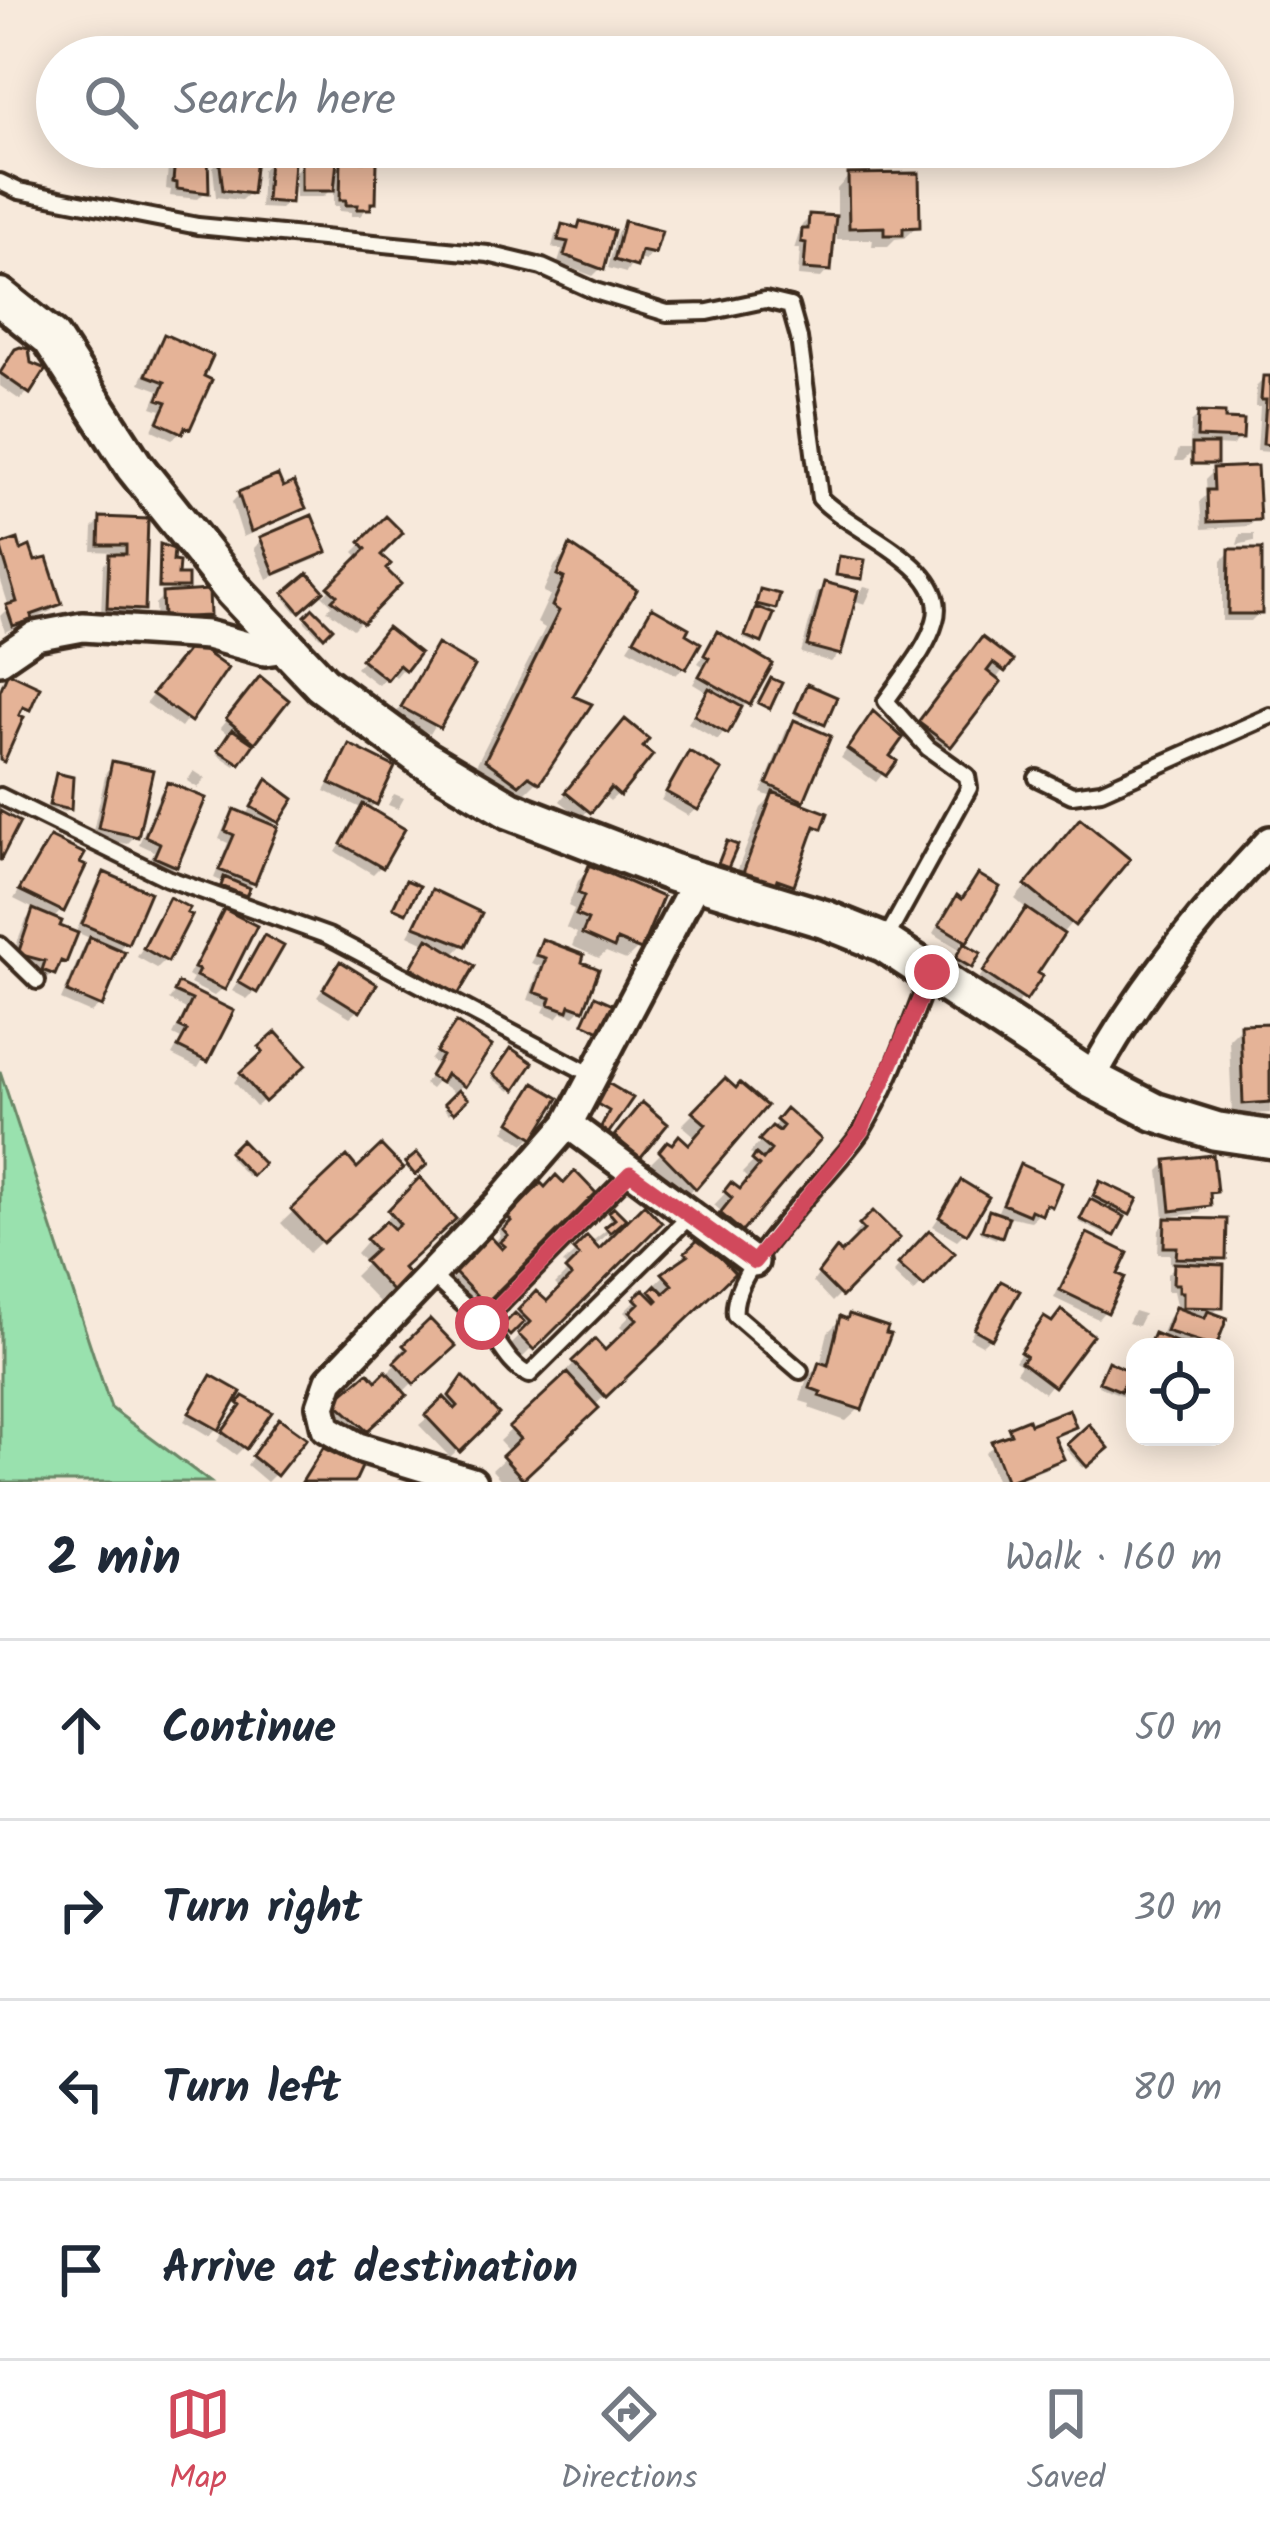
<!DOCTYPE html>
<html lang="en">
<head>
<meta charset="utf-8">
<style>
	body { margin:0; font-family:Kalam,sans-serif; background:#f6f6f7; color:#1f2937 }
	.controls { position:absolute; right:36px; bottom:36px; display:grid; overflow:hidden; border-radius:24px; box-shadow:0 6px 30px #0003 }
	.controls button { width:108px; height:108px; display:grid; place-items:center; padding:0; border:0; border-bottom:3px solid #e0e1e3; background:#fff; color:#1f2937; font:60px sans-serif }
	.stop { position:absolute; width:36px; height:36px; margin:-27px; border:9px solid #d1495b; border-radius:50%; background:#fff }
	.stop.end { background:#d1495b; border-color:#fff; box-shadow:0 3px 12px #0008 }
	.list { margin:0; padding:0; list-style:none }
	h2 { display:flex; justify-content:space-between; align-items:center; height:156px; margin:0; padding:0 48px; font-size:51px }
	h2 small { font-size:39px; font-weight:400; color:#747a83 }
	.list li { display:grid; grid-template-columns:78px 1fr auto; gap:36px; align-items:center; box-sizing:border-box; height:180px; padding:0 48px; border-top:3px solid #e0e1e3 }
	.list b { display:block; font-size:45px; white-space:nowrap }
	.list em { font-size:39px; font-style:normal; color:#747a83 }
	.icon { flex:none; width:66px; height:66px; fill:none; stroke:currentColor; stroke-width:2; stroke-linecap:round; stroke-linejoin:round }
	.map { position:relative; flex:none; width:1270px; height:1482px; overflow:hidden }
	.search { position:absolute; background:#fff; box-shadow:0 6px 30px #0003; left:36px; right:36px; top:36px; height:132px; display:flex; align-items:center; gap:30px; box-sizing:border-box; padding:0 42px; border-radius:66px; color:#747a83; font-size:45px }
	.sheet { height:876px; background:#fff }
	nav { display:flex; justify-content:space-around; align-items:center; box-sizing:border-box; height:168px; border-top:3px solid #e0e1e3; background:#fff; font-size:33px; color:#747a83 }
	nav a { display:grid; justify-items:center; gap:6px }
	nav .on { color:#d1495b }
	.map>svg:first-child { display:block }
</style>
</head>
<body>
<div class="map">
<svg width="1270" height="1482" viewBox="0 0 1270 1482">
	<rect width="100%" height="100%" fill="#f7e9db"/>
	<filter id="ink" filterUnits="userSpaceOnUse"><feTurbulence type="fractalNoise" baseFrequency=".00833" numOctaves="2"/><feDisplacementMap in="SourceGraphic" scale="24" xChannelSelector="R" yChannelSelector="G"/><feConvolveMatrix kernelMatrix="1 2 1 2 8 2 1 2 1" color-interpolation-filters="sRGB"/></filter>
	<g filter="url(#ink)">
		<path fill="#99e1ae" stroke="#6a8666" stroke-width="3" d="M0,1071L111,1408L210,1482H0Z"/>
		<path fill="#0003" d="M176,160L206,191L198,199L170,196L171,190L166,189L168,168Z
			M220,160L249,193L241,200L216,197L213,167Z
			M270,162L290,176L303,164L333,173L343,163L373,202L360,216H351V212L339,211V206H334V186L323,197H295V179H290L288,201L280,209L260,208L262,170Z
			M849,176L917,226L904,238L895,239L888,246H872L873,239H837V221H833L828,270L821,278L798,276L800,249H794L802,225L810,217L837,219V189Z
			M581,224L601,268L593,276L558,263L562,250L552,247L555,235L563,227L575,230Z
			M625,224L653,253L645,261L636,258L626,273L608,268L617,232Z
			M164,338L188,428L172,439L152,430L161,410L152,407L159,390L140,383L156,346Z
			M16,352L28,392L20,400L0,386V371Z
			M1264,379H1270V452L1257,451L1260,407H1255L1256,387Z
			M1199,415L1240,438L1232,446L1214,445L1210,466H1190V454L1183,461H1175L1179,449H1190L1191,423Z
			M1214,471L1257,519L1249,526L1202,529L1200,501L1207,495L1206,479Z
			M281,491L302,507L294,515L243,537L232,502L240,494Z
			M101,520L145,522L142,608L135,616L101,615L103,565L116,552L92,551L93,528Z
			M386,520L377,555L382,570L397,584L353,629L327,610L332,605L319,592L296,612L284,598L308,577L324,595L360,558L354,552Z
			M1240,534H1254V541L1237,545Z
			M262,540L324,551L316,559L267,579L254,548Z
			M16,543L59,604L51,611L5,632L0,616L9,607L0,578L1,548Z
			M161,547L175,578L185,587L178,595L207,615L199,623L156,625L155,604L169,590H157Z
			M571,549L569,697L537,781L521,797L470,777L545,628L537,623L550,595L543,592L555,565Z
			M1230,552L1259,613L1251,621H1222V560Z
			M825,585L859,595L864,587L872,589L865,604L853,600L839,654L831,662L801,653L817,593Z
			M761,592L773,608L767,614L757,644L744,639L760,608L755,606Z
			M652,611L684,667L676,675L628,648Z
			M313,612L329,628L320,637L304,621Z
			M718,635L748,703L737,710L718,740L688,723L708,693L693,684L703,666L698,663Z
			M379,638L416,654L396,677L390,672L378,685L356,668Z
			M983,641L1003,670L937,758L908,735Z
			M437,648L471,667L430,734L395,715Z
			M177,663L224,669L181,728L146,703Z
			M253,688L285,701L235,766L217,754L230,736L220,728Z
			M805,691L822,723L819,726L794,715Z
			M865,722L893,761L876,782L841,758Z
			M794,723L801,799L796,804L820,827L807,840L791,883L779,896L732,885L761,808L772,797L761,793L786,731Z
			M617,731L618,794L610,801L602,794L581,818L560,801Z
			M349,748L375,803L368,810L381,866L373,874L336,852L363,809L325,791Z
			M690,755L696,809L688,816L661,800Z
			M113,764L135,836L127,844L92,836L106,772Z
			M194,771L205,778L198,788L187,781Z
			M57,776L68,809L65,812L48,808Z
			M267,783L276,821L270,827L252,883L241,898L220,889L223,882L214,878L228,843L219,839L227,820L235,812L245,816Z
			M168,785L175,865L167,873L148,865L154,851L139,844L160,793Z
			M394,794L404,798L398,809L388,805Z
			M1069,834L1126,859L1060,936L1016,1007L977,981L1028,910L1015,899Z
			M50,840L82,867L61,911L52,920L63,961L45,981L36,978L40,969L11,959L26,920L36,910L14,899Z
			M590,869L638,948L626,960L606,952L599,958L572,946L577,933L566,928L574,909L568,906L578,881Z
			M104,875L126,942L117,951L99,1006L91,1013L61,1000L83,948L92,939L76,932L97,883Z
			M978,878L965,940L960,944L976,954L966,969L954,962L961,950L933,933L949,906L957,899L961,901Z
			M433,892L464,944L452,956L456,993L448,1001L406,975L427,944L408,935Z
			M170,901L165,960L157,968L137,957Z
			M224,913L253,928L222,989L214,996L190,984L193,979L188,976Z
			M265,939L255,991L247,999L232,991Z
			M543,943L581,1009L574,1016L562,1012L557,1018L543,1012L546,1006L528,1000L540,966L531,963Z
			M340,965L358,1010L350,1017L317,997Z
			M179,987L230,1013L198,1068L172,1055L181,1039L173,1035L186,1009L169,1000Z
			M456,1026L488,1047L456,1092L464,1099L449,1114L444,1109L457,1095L438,1081L431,1089L424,1084L437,1065L430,1060Z
			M1270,1026V1113L1232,1115L1229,1039L1241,1027Z
			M275,1036L301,1065L256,1107L234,1082Z
			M508,1055L513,1088L510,1091L492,1078Z
			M535,1087L532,1136L524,1144L504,1131Z
			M713,1094L694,1187L682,1199L649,1165L661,1153L688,1147L697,1138L682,1125Z
			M786,1112L817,1140L727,1242L710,1227L722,1212L714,1205L732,1186L739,1192L749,1180L742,1173L756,1159L750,1153Z
			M634,1114L638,1156L631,1163L609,1145Z
			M241,1144L260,1164L247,1176L229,1157Z
			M347,1161L357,1172L399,1168L309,1253L281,1223Z
			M1167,1163L1214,1191L1200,1213L1164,1217L1159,1171Z
			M1020,1168L1049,1205L1031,1221L1007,1216L996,1239L981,1233L987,1217L996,1216L1013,1176Z
			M420,1181L399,1269L407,1277L380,1303L354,1276L366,1264L356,1253Z
			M961,1184L965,1232L957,1240L933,1226Z
			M564,1187L592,1193L471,1314L444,1287L490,1241L493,1244L501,1235L498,1231L541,1188Z
			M1098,1187L1128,1213L1110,1237L1079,1222Z
			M614,1211L622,1219L593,1247L599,1253L658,1223L520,1360L508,1348L520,1336L513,1329L505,1337L500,1332L536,1295L547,1305L561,1290L555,1284L569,1270L563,1264L587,1240L590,1243L614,1224L608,1217Z
			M873,1215L896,1238L832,1302L813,1282L829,1259L841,1257L859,1240L853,1235Z
			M1167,1221L1223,1257L1213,1267L1220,1307L1211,1315L1223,1320L1213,1347H1145L1154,1336L1160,1338L1168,1318L1177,1309L1173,1291H1167V1274L1176,1265L1170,1264V1254H1158L1159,1229Z
			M929,1234L950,1253L914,1293L893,1273Z
			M1087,1236L1105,1311L1098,1319L1054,1298L1080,1244Z
			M701,1241L731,1273L516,1482H503L492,1470L510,1453L499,1441L566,1379L562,1375L595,1343L605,1354L627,1333L620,1326L629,1317L624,1312L643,1293L647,1298L655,1290L652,1287Z
			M1002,1285L990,1338L982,1345L969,1338Z
			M1134,1311L1144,1314L1138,1326L1128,1323Z
			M841,1319L859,1409L846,1421L809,1408L810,1404L800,1401L807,1378L820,1365L828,1332Z
			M430,1323L451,1345L357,1437L339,1416L336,1419L328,1410L336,1403L375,1385L401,1359L397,1355Z
			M1037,1329L1089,1336L1044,1393L1016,1372L1021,1365L1015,1361Z
			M1135,1366V1400L1098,1386L1105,1368L1124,1386Z
			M211,1378L217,1428L209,1436L184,1421Z
			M455,1387L495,1414L450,1457L419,1425L445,1403Z
			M244,1400V1447L236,1455L217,1441Z
			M1073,1427L1053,1439L1060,1458L1052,1466L1013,1482H997L985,1452L1003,1440L1010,1429Z
			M1089,1429L1105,1448L1083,1468L1066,1449Z
			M271,1430L275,1474L267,1482L247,1465Z"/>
		<path fill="#e5b397" stroke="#3b2a1e" stroke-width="3" d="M181,153L208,155L209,193L177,189V183L173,182L175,157H180Z
			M219,157L256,158L252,194L223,190Z
			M269,159L294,161L291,203L266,201Z
			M337,160L334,191H301V161Z
			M341,160L377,161L376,203H371V209H357L358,205H346V200H340Z
			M919,173L920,227L903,228V235H884V227L849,228L848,174Z
			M809,214L836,216L831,271L804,269L806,243L801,242L802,229H808Z
			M580,221L614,230L604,270L564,255L568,242L558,240L562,224L578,228Z
			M624,221L662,231L655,254L641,251L637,267L614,260Z
			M164,334L213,356L204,376L212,380L190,429L185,427L182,433L158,422L167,402L158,399L165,382L146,375Z
			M20,347L29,349L31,363L46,369L30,394L0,373L15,349Z
			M1263,376H1270V445L1263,444L1266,400H1261Z
			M1198,412L1225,413V419L1244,420L1243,439L1197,437Z
			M1192,444H1217V464H1192Z
			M1257,466L1260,520L1208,522L1207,490H1214L1213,468Z
			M278,475L283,487L294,482L306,508L251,532L238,492Z
			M312,515L327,552L275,574L260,537Z
			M386,516L403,533L381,555L391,564L386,569L401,584L363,623L332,600L337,595L328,587L366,549L360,542Z
			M100,517L148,519L145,610L107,608L109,554H126V545H99Z
			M18,539L21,550L30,546L35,561L47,558L62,604L31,615L32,620L13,626L6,605L17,602L0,545Z
			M160,544L174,549L173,561L179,562L178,575H188V588H159Z
			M570,545L637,590L573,696L592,704L540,783L529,776L519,785L485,760L559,611L552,606L564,578L557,575Z
			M1229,549H1262V614H1228Z
			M839,556L865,560L862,579L836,575Z
			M308,573L324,591L300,612L284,593Z
			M824,582L858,591L841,655L807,646Z
			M760,589L780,594L776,609L756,604Z
			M209,590L210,616L163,618L162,593Z
			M652,607L689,628L686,634L701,643L686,669L634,639Z
			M756,607L774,614L762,643L745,636Z
			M313,608L333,628L324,637L305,616Z
			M387,627L420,653L406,671L399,665L387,680L361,659Z
			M717,631L773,664L750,705L699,676L709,658L704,655Z
			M982,637L1014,661L1005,672L993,663L987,671L1001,682L951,747L918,722Z
			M193,643L228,668L191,722L152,694Z
			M437,644L475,666L440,728L401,707Z
			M8,672L40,687L30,710L23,707L19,715L24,717L4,762L0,760V691Z
			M260,676L289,700L255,743L226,719Z
			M771,678L782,683L770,709L758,703Z
			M807,684L837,697L825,725L795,712Z
			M709,688L742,707L728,734L694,715Z
			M873,711L903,738L890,756L897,761L886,776L847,749Z
			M625,719L649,739L643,747L653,755L620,796L611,788L591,813L565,792Z
			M794,720L831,736L804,801L767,784Z
			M232,729L254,744L240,764L218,750Z
			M349,744L395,767L377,805L330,783Z
			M689,751L722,770L698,810L666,792Z
			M112,761L153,770L138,837L98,828Z
			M56,773L73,777L71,810L49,805Z
			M267,779L294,799L279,823L251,807Z
			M167,782L206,798L177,867L154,857L160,843L145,836Z
			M773,792L828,813L822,829L815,826L794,885L777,879L775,885L743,873Z
			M363,804L405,829L383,868L341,844Z
			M234,809L278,827L255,884L219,870L234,835L225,831Z
			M0,811L20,822L0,861Z
			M1080,818L1130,859L1075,926L1025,885Z
			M50,837L85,854L80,863L86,866L64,912L19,890Z
			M727,841L738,845L728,868L718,864Z
			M589,865L663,897L641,950L617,940L614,948L582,934L588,920L576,915L584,896L578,893Z
			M104,872L150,892L128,944L82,924Z
			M978,874L1000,887L967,942L939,925L957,895L962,899Z
			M224,877L250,888L246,896L221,886Z
			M406,880L420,886L406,913L393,907Z
			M432,889L482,913L466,946L414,926Z
			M169,897L190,908L187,913L192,915L168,962L143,948Z
			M1026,908L1064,934L1038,973L1043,976L1026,1001L983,972Z
			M33,909L62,921L60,926L78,933L66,963L61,961L55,975L42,970L45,961L18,954Z
			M224,909L257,926L225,990L196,976L199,970L194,968Z
			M264,935L284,946L257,993L238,982Z
			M90,937L125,952L102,1007L67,992Z
			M428,938L475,966L458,995L411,967Z
			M542,939L584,955L582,962L599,969L584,1010L570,1005L568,1011L549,1004L551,998L534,992L546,958L536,955Z
			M964,943L981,953L972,968L955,958Z
			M340,961L377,984L360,1012L323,989Z
			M178,983L234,1011L208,1062L178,1047L187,1031L179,1027L192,1000L174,992Z
			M595,996L617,1006L602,1032L583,1023Z
			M456,1022L492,1046L465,1087L446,1074L441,1083L430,1076L442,1056L436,1052Z
			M1270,1023V1102L1243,1104L1240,1024Z
			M276,1032L306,1065L265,1102L240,1073L263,1052L259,1047Z
			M511,1048L533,1063L515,1090L493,1074Z
			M725,1078L736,1088L740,1083L767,1106L696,1189L659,1151L667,1141L672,1144L679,1135L689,1144L706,1124L692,1112Z
			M606,1082L633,1098L608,1134L600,1129L609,1111L594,1102Z
			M534,1083L559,1098L534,1138L510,1122Z
			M458,1090L468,1099L454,1113L444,1104Z
			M642,1102L668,1124L640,1158L614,1136Z
			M786,1108L821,1139L742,1232L720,1213L732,1198L724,1191L731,1182L740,1189L759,1166L752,1160L756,1154L763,1160L771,1150L759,1140L772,1126L779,1131L783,1126L776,1120Z
			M241,1140L264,1164L252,1176L229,1152Z
			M381,1145L403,1168L323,1243L291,1209L347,1156L357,1168Z
			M417,1153L427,1165L415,1175L405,1163Z
			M1213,1155L1217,1192L1210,1193L1211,1206L1171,1211L1166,1160Z
			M1020,1164L1062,1183L1052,1207L1046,1204L1042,1215L1031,1210L1029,1215L1003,1204Z
			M575,1171L596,1193L485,1304L454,1272L490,1236L502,1249L505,1246L500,1242L508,1235L503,1229L511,1221L508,1217L541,1183L545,1187L556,1175L564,1183Z
			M420,1177L456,1219L403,1268L411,1277L394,1293L364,1261L376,1250L366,1239L386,1221L394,1229L400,1224L388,1210Z
			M961,1180L989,1197L967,1234L939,1217Z
			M1100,1181L1138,1199L1130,1215L1093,1196Z
			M1090,1199L1125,1217L1115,1236L1080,1219Z
			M644,1204L662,1223L534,1350L518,1334L530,1322L518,1310L536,1291L547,1301L571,1276L565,1270L579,1256L573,1250L587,1236L599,1249Z
			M614,1207L626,1219L610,1233L605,1227L615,1219L609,1212Z
			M989,1210L1009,1217L1002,1237L982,1230Z
			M873,1211L900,1238L842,1297L818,1273L837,1248L841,1253L864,1230L859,1225Z
			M1165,1218L1227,1219L1226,1259L1176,1258L1177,1247H1164Z
			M929,1230L955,1253L924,1287L898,1264Z
			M1087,1233L1128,1253L1118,1274L1125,1277L1108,1313L1060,1290Z
			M701,1237L735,1273L606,1397L572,1361L595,1339L605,1350L637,1319L630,1312L639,1303L634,1298L643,1289L656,1302L658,1300L650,1291L656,1285L664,1293L673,1285L662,1273L688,1255L685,1252Z
			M1174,1263L1224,1265L1223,1308L1183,1307V1292H1179V1284H1173Z
			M1001,1281L1020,1291L992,1339L974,1329Z
			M1175,1307L1205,1318L1208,1311L1227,1318L1216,1347L1166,1331Z
			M1061,1310L1093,1335L1054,1387L1021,1362L1026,1356L1020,1352L1044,1317L1052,1322Z
			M515,1313L524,1322L510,1336L501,1327Z
			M849,1314L888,1327L886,1333L891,1334L862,1410L819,1396L821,1392L810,1388L819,1362L828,1365L840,1316L847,1319Z
			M430,1319L456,1346L414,1384L394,1362L407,1349L403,1345Z
			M1154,1333L1188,1347H1148Z
			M1108,1361L1129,1371L1121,1391L1099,1382Z
			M386,1371L407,1395L367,1431L334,1401L368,1372L376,1381Z
			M567,1373L599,1408L523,1479L502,1456L520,1439L509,1427Z
			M211,1375L241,1392L219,1430L189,1413Z
			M463,1376L499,1414L460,1452L425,1415L444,1397L455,1409L458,1406L449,1396Z
			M243,1396L272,1412L246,1449L222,1432L241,1406L238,1403Z
			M1069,1409L1076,1427L1054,1436L1064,1459L1007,1482L991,1441L1011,1434L1008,1427L1028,1419L1030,1424Z
			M279,1418L307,1438L277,1476L252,1456Z
			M1089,1424L1109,1448L1087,1467L1067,1444Z
			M323,1448L362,1467L355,1482H302Z"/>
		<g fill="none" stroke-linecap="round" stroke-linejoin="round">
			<g stroke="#3b2a1e" stroke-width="22">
				<path id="lane" d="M0,182L19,191L198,226L488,254L542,267L595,291L667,313L708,312L765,300L790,306L799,338L820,498C851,532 952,566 935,621C927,650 903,676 886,701L928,748L967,776L969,788L886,939
					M1037,778L1072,795L1101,791L1270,716
					M0,796L167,878L328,936L594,1076
					M0,945L37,981
					M432,1275C448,1292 466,1306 483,1323C499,1340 507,1365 529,1375L689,1217
					M482,1323L630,1173
					M800,1371L735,1315C728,1266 835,1174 863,1129C891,1083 909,1027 929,977"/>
			</g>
			<g stroke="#3b2a1e" stroke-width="36">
				<path id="street" d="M0,660L35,636L83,627L207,635L265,651L286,648
					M1091,1079C1137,992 1203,912 1270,841
					M568,1124L754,1262
					M472,1482L358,1447L326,1428L321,1406L330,1380L501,1201L568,1124L697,880"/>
			</g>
			<g stroke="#3b2a1e" stroke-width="45">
				<path id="secondary" d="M0,297L51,338L134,466L233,590L322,684L424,759L510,810L673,873L824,919L884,943L1091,1079L1155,1112L1216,1131L1270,1139"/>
			</g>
			<use href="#lane" stroke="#fbf7ec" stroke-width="14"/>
			<use href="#street" stroke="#fbf7ec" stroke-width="27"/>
			<use href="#secondary" stroke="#fbf7ec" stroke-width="36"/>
		</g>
	</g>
	<g fill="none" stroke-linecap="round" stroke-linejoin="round" filter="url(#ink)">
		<path stroke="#d1495b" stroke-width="15" d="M482,1323L630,1173L754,1262L862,1130L932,972"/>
	</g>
</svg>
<div class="controls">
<button><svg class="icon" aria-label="locate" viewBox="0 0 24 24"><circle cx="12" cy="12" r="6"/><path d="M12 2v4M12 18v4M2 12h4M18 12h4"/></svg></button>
</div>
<div class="stop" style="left:482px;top:1323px"></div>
<div class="stop end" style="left:932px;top:972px"></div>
<div class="search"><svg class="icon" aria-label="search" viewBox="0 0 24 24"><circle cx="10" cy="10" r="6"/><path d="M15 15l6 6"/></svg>Search here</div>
</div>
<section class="sheet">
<h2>2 min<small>Walk · 160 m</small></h2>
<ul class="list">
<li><svg class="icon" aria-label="ahead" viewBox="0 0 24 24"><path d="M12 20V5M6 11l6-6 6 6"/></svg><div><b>Continue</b></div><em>50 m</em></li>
<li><svg class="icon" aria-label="right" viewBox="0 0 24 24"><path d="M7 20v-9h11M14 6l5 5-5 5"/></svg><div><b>Turn right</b></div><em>30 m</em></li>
<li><svg class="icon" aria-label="left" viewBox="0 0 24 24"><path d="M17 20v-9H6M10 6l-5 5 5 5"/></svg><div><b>Turn left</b></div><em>80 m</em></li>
<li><svg class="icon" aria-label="arrive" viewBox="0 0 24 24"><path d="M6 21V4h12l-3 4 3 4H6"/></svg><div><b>Arrive at destination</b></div></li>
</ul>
</section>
<nav>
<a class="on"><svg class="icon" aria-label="map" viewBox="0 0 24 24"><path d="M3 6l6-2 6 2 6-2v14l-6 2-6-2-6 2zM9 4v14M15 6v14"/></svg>Map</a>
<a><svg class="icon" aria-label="directions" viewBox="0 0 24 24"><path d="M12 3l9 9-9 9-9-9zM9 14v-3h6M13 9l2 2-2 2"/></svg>Directions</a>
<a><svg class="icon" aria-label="saved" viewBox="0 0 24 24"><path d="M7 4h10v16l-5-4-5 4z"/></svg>Saved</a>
</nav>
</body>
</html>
